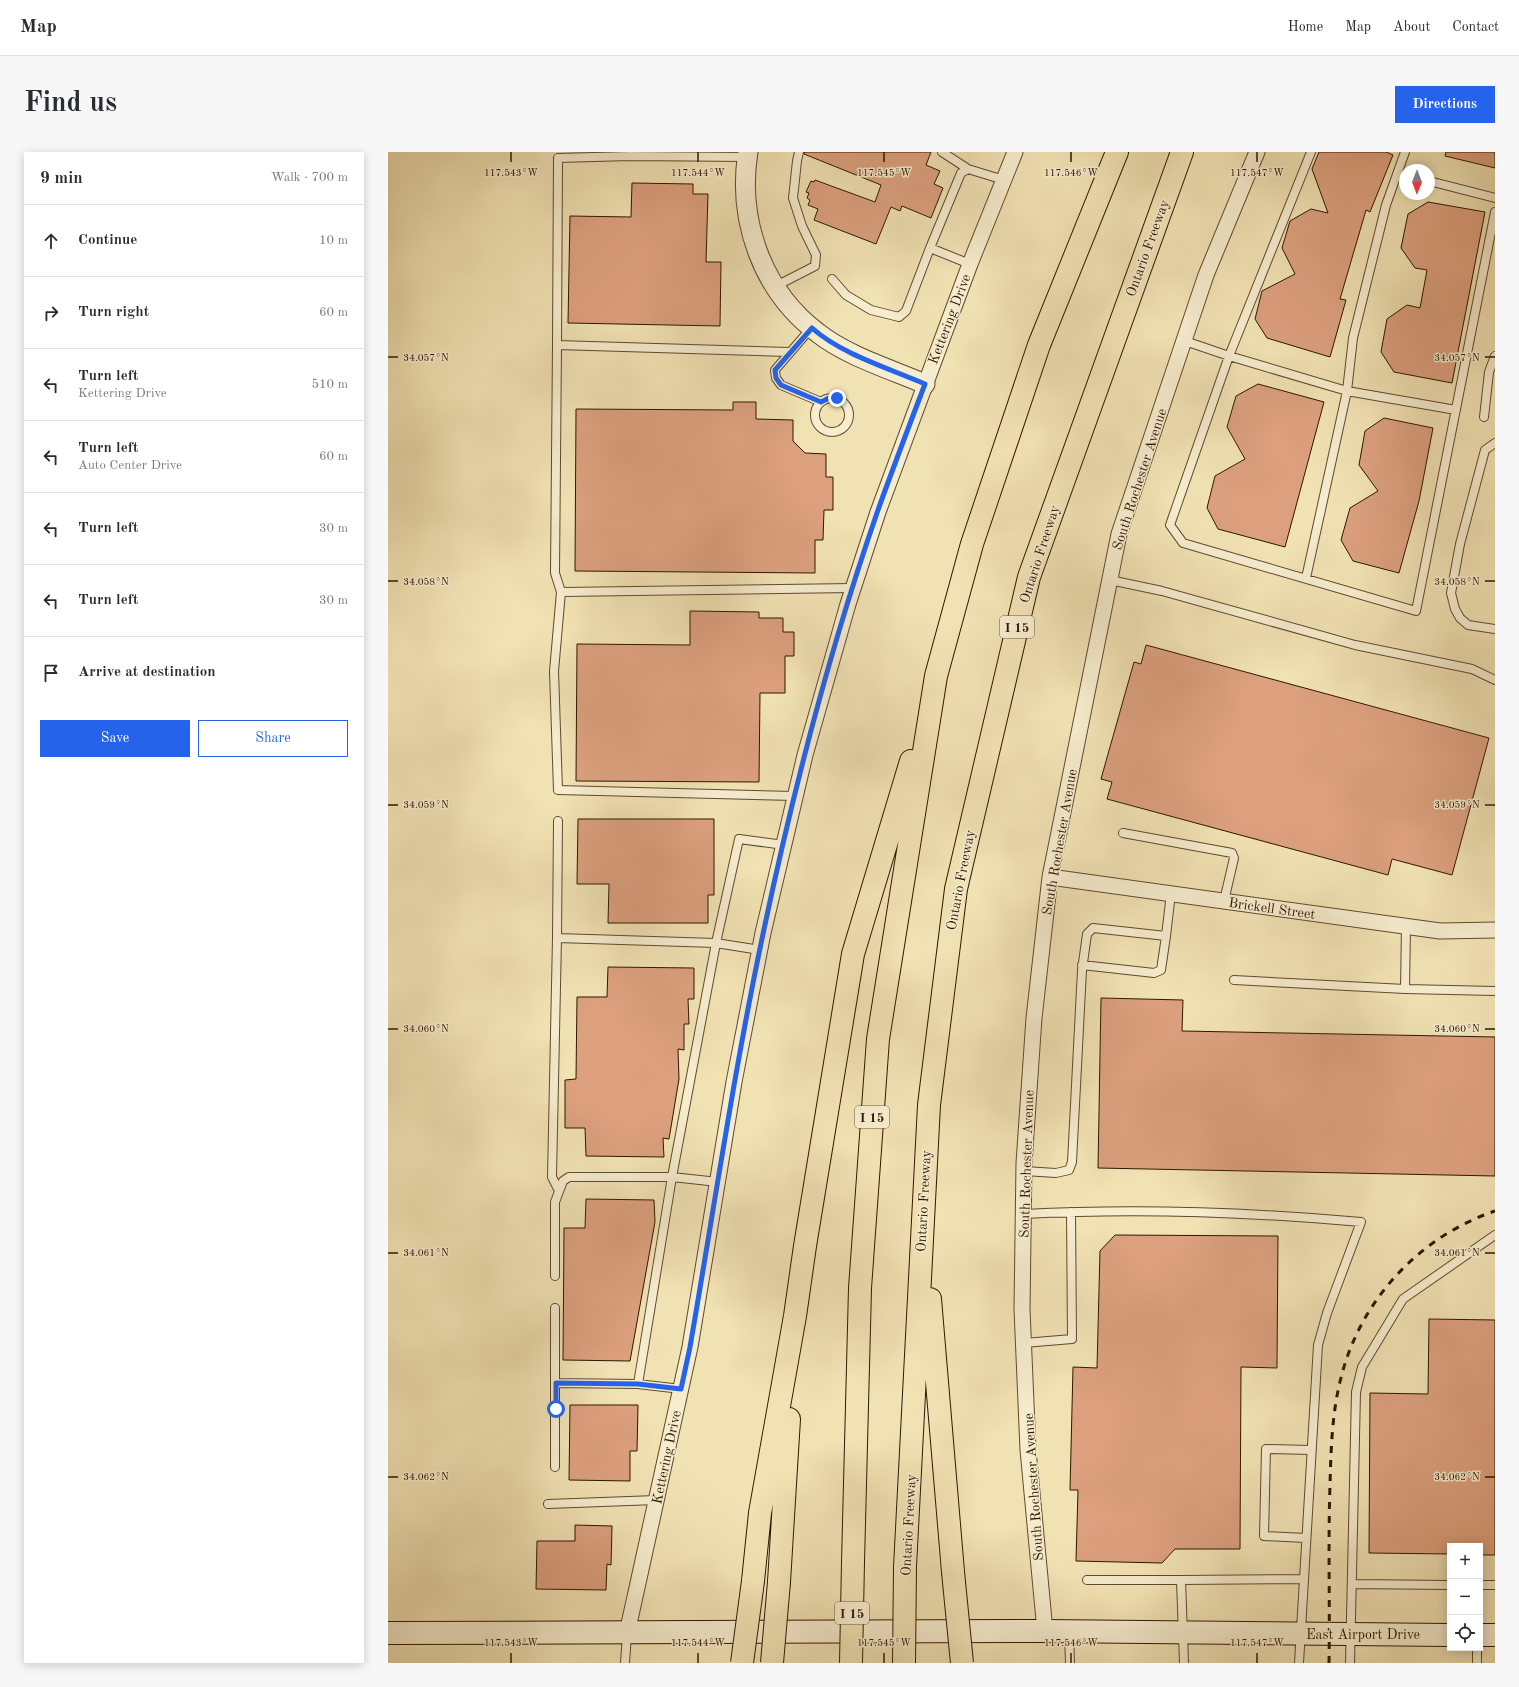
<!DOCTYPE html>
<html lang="en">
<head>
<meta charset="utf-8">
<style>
	body { margin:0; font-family:"Old Standard TT",serif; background:#f7f7f7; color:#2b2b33 }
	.controls { position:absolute; right:12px; bottom:12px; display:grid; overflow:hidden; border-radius:0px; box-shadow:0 2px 10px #0003 }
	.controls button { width:36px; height:36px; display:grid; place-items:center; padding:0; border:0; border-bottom:1px solid #e1e1e2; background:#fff; color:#2b2b33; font:20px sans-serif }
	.compass { position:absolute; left:1011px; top:12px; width:36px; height:36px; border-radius:50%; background:#fff; box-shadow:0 2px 10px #0003; rotate:180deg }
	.stop { position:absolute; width:12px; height:12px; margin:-9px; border:3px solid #2563eb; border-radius:50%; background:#fff }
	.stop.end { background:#2563eb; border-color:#fff; box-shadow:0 1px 4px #0008 }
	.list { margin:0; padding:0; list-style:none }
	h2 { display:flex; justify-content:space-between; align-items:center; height:52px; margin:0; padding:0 16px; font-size:17px }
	h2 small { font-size:13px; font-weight:400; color:#7c7c81 }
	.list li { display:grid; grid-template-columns:26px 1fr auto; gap:12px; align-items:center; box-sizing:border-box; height:72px; padding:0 16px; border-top:1px solid #e1e1e2 }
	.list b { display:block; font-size:15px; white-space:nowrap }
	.list p { margin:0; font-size:13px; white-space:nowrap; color:#7c7c81 }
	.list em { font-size:13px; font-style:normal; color:#7c7c81 }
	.actions { display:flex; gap:8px; padding:12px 16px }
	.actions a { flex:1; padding:9px 0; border:1px solid #2563eb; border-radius:0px; text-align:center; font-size:14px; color:#2563eb }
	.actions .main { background:#2563eb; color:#fff }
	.icon { flex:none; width:22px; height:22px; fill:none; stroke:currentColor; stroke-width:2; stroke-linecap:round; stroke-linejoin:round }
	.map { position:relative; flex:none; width:1107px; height:1511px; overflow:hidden; border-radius:0px }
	header { display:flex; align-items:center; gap:24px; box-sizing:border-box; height:56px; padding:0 20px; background:#fff; border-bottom:1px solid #e1e1e2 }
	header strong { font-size:19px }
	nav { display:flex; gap:22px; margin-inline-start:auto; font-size:14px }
	.intro { display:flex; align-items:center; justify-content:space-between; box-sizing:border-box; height:96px; padding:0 24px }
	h1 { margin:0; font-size:28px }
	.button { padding:10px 18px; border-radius:0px; background:#2563eb; color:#fff; font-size:14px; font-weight:700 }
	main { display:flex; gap:24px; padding:0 24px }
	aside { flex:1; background:#fff; border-radius:0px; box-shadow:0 2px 10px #0003 }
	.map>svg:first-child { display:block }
</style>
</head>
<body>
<header>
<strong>Map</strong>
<nav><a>Home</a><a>Map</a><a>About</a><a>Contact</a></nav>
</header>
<div class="intro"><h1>Find us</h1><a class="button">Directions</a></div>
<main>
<aside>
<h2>9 min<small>Walk · 700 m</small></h2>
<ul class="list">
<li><svg class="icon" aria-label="ahead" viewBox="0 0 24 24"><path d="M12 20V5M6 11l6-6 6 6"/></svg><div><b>Continue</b></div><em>10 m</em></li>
<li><svg class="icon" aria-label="right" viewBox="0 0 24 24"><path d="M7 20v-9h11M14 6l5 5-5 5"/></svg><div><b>Turn right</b></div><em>60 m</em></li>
<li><svg class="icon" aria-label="left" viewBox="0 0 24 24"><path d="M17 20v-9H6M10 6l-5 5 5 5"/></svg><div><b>Turn left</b><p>Kettering Drive</p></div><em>510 m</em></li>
<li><svg class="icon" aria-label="left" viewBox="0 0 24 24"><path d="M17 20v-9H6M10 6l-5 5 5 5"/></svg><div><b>Turn left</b><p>Auto Center Drive</p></div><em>60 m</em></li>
<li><svg class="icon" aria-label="left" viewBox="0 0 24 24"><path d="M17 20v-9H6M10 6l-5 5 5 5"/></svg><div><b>Turn left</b></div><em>30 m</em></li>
<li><svg class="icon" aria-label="left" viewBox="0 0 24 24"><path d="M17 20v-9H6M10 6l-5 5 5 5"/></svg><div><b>Turn left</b></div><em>30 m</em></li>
<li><svg class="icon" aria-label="arrive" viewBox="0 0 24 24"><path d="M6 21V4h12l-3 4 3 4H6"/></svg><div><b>Arrive at destination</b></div></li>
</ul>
<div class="actions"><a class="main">Save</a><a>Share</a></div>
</aside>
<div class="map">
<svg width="1107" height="1511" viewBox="0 0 1107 1511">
	<rect width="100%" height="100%" fill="#f1e2b4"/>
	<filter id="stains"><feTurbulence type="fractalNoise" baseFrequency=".005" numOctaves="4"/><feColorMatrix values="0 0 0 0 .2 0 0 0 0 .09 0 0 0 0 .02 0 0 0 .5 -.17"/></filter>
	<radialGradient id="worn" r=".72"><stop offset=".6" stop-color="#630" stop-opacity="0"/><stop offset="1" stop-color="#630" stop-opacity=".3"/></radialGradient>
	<path fill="#dca07e" stroke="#2f1600" d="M416,0H543L538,13L552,19L546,32L555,36L543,66L514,54L512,59L503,55L488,92L426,68L430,57L420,53L422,48L419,46L421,41L418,40L423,29L426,30L427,28L487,50L493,33L416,2Z
		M931,0H998L1005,3L982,60L978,58L952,147L958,148L942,205L879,186L867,167L874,139L907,122L894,96L902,69L923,57L940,61L924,17Z
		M1058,0H1107V16L1057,4Z
		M244,31L305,32V42H320L318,110H333L332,174L180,171L182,64L243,65Z
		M1040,50L1097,60L1064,231L1006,220L993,200L999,167L1019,153L1032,156L1039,118L1027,116L1013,96L1020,62Z
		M870,232L936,250L897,395L830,377L819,356L827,324L857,307L839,275L848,244Z
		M345,250H368V267L405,268V289L417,301L438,302V325H445V358H436L435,388H427V421L187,419L188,257L345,258Z
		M996,266L1045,276L1031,349L1011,421L965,409L953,388L962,356L990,339L971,313L977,279Z
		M302,459L371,460V466H395V480H406V504H397V541H372L371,630L188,629L189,492L302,493Z
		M758,493L1101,586L1064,723L1004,707L1000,723L719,647L724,630L713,627L746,510L753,512Z
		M190,667H326V743H320V771H220L221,732H189Z
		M220,815L306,816V847H300L301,872H296V898L290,897L291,927L281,987L275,986L276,1005L198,1004L197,976H177V928L188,927L189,845H219Z
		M713,846L795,848L794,879L1107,885V1024L710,1016Z
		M198,1047L266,1048L267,1070L242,1209L175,1208L176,1076H197Z
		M727,1083L890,1084L889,1216L853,1215L852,1397H787L774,1411L688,1409L690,1338H682L685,1215L709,1216L712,1099Z
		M1041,1167L1107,1168V1403H1092V1394H1062V1402L981,1401L982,1241L1040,1242Z
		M182,1253H250L249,1299H242V1329L181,1328Z
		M187,1373L224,1374L223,1413L219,1412L218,1438L148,1437L149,1389H187Z"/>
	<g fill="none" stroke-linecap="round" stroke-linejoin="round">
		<g stroke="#60492d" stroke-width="10">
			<path id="service" d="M554,0L580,17
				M923,0L841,204L782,373L795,391L1028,459L1107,60
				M1041,29L1107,46
				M582,112L542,96L573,21L580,17L616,28
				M444,127L458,143L483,158L511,165L518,159L542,96
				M388,134L427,114L428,103L414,74L405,46L409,9L411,0
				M424,175L387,218L388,226L393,233L433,250
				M797,189L841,204L959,239L1068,258
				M169,193L170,6L242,4L360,5
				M401,200L169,193L167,421L173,440L465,436
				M427 263a17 17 0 1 1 34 0a17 17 0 1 1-34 0Z
				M1096,265L1101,220L1107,204
				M1107,291L1097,298L1072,392L1063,441L1067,457L1072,466L1080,473L1107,477
				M918,426L959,239L965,186L998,53L1017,0
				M722,428L774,439L967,493L1084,517L1107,528
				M173,440L166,519L170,638L407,644
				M735,681L844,701L846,706L836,749
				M169,786L170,669
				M694,813L766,821L773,818L778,784
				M846,828L1017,837L1018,774
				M1017,837L1107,839
				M636,1019L668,1021L681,1018L684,1010L694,818L699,782L705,776L778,784L783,741
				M171,1039L164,1025L169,786L328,791L351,687L396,693
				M636,1062C748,1056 861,1060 973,1070L939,1161L930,1193L911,1511
				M167,1124V1050L175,1029L181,1025H284L330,1030
				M167,1156V1315
				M636,1191L684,1187L683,1060
				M167,1231L250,1232
				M293,1237L250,1232L284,1025L328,791L372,798
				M160,1352L268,1348
				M918,1386L876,1384L878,1297L923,1298
				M699,1428H793
				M964,1432L1062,1433
				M1092,1433H1107
				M681,1480L682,1511
				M1089,1496V1511
				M237,1511L239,1482
				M796,1511L793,1428L915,1427
				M962,1511L968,1240L974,1215L1015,1147L1107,1083"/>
		</g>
		<g stroke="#60492d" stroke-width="17">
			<path id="minor" d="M662,725L1052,779L1107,778
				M657,1479L640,1298L634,1157L636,1011L646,866L662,725L731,382L818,123L869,0
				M239,1481L302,1195L346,930L375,781L417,603L460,452L490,360L582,112L627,0"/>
		</g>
		<g stroke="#60492d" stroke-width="21">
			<path id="tertiary" d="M360,0C349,68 374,139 430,181C459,204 502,217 537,232"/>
		</g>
		<g stroke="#2f1600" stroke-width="24">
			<path id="secondary" d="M0,1481L657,1479L1062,1483
				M1092,1483H1107"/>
		</g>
		<g stroke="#2f1600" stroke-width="24">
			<path id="motorway" d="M542,1147L565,1420
				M465,1410L472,1136L490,887L548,524L584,392L651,193L729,0
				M517,1415L541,953L568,737L641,425L794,0
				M365,1429L372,1361L407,1164L417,1094L465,802L523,609
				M391,1430L401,1267"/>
		</g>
		<use href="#service" stroke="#f6ecce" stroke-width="8"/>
		<use href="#minor" stroke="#f6ecce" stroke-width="15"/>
		<use href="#tertiary" stroke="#f6ecce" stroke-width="19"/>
		<use href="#secondary" stroke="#f6ecce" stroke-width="22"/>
		<use href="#motorway" stroke="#f1e2b4" stroke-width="22"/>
		<path stroke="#2f1600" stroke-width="3" stroke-dasharray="7 7" stroke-linecap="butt" d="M941,1511C942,1452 940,1392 942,1333C943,1296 944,1258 954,1222C974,1146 1033,1084 1107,1059"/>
		<g stroke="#2f1600" stroke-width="24" stroke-linecap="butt">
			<path id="motorway-bridge" d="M565,1420L574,1511
				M354,1511L365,1429
				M384,1511L391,1430
				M463,1511L465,1410
				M516,1511L517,1415"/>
		</g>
		<use href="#motorway-bridge" stroke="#f1e2b4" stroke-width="22"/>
	</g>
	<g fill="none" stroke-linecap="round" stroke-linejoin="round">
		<path stroke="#2563eb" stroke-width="5" d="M168,1257V1231L250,1232L293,1237L302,1195C326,1057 346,919 375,782C405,639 442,496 490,358C505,316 521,274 537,232C500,216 453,202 424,176L387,218L388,226L393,233L433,250L443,245L449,246"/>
	</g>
	<path fill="none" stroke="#2f1600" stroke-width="1.5" d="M123,0V10M310,0V10M496,0V10M683,0V10M869,0V10M0,205H10M1097,205H1107M0,429H10M1097,429H1107M0,653H10M1097,653H1107M0,877H10M1097,877H1107M0,1101H10M1097,1101H1107M0,1325H10M1097,1325H1107M123,1501V1511M310,1501V1511M496,1501V1511M683,1501V1511M869,1501V1511"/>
	<g text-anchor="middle" stroke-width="3" stroke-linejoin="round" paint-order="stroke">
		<g fill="#f6ecce" stroke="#6b563e" stroke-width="1">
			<rect x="612" y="464" width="34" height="22" rx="3"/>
			<rect x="467" y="954" width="34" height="22" rx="3"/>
			<rect x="447" y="1450" width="34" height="22" rx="3"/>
		</g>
		<g font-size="13" font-weight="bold" fill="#2f1600">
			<text x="629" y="480">I 15</text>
			<text x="484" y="970">I 15</text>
			<text x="464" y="1466">I 15</text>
		</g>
		<g font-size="14" fill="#2f1600" stroke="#f6ecce">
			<text transform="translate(759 96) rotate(-70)" y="5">Ontario Freeway</text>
			<text transform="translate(561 167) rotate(-69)" y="5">Kettering Drive</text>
			<text transform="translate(751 327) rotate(-72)" y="5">South Rochester Avenue</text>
			<text transform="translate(651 402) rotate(-72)" y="5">Ontario Freeway</text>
			<text transform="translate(671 690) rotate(-80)" y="5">South Rochester Avenue</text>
			<text transform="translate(572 728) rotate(-79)" y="5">Ontario Freeway</text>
			<text transform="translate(884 756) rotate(8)" y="5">Brickell Street</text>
			<text transform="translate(638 1012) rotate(-88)" y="5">South Rochester Avenue</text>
			<text transform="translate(535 1049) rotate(-87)" y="5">Ontario Freeway</text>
			<text transform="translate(278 1305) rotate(-78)" y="5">Kettering Drive</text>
			<text transform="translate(645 1335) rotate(-94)" y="5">South Rochester Avenue</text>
			<text transform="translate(520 1373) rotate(-87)" y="5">Ontario Freeway</text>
			<text x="975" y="1487">East Airport Drive</text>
		</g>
	</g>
	<g font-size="10" text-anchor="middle" fill="#2f1600" stroke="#f6ecce" stroke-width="3" stroke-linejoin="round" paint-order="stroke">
		<text x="123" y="24">117.543°W</text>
		<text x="310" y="24">117.544°W</text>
		<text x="496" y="24">117.545°W</text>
		<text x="683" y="24">117.546°W</text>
		<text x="869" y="24">117.547°W</text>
		<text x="1069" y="209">34.057°N</text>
		<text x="38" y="209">34.057°N</text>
		<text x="1069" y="433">34.058°N</text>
		<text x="38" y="433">34.058°N</text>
		<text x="1069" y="656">34.059°N</text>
		<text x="38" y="656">34.059°N</text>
		<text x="1069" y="880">34.060°N</text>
		<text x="38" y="880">34.060°N</text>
		<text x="1069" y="1104">34.061°N</text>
		<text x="38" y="1104">34.061°N</text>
		<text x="38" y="1328">34.062°N</text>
		<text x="1069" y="1328">34.062°N</text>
		<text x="123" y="1494">117.543°W</text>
		<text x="310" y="1494">117.544°W</text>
		<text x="496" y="1494">117.545°W</text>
		<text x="683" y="1494">117.546°W</text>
		<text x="869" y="1494">117.547°W</text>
	</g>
	<rect width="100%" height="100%" filter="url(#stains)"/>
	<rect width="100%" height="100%" fill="url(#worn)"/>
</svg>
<div class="controls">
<button>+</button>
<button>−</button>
<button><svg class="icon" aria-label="locate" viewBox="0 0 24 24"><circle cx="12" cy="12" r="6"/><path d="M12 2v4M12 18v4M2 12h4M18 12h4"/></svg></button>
</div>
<svg class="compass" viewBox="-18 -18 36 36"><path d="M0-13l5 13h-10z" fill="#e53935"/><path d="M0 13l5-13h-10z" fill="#7c7c81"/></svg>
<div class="stop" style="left:168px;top:1257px"></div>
<div class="stop end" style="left:449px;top:246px"></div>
</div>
</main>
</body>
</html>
